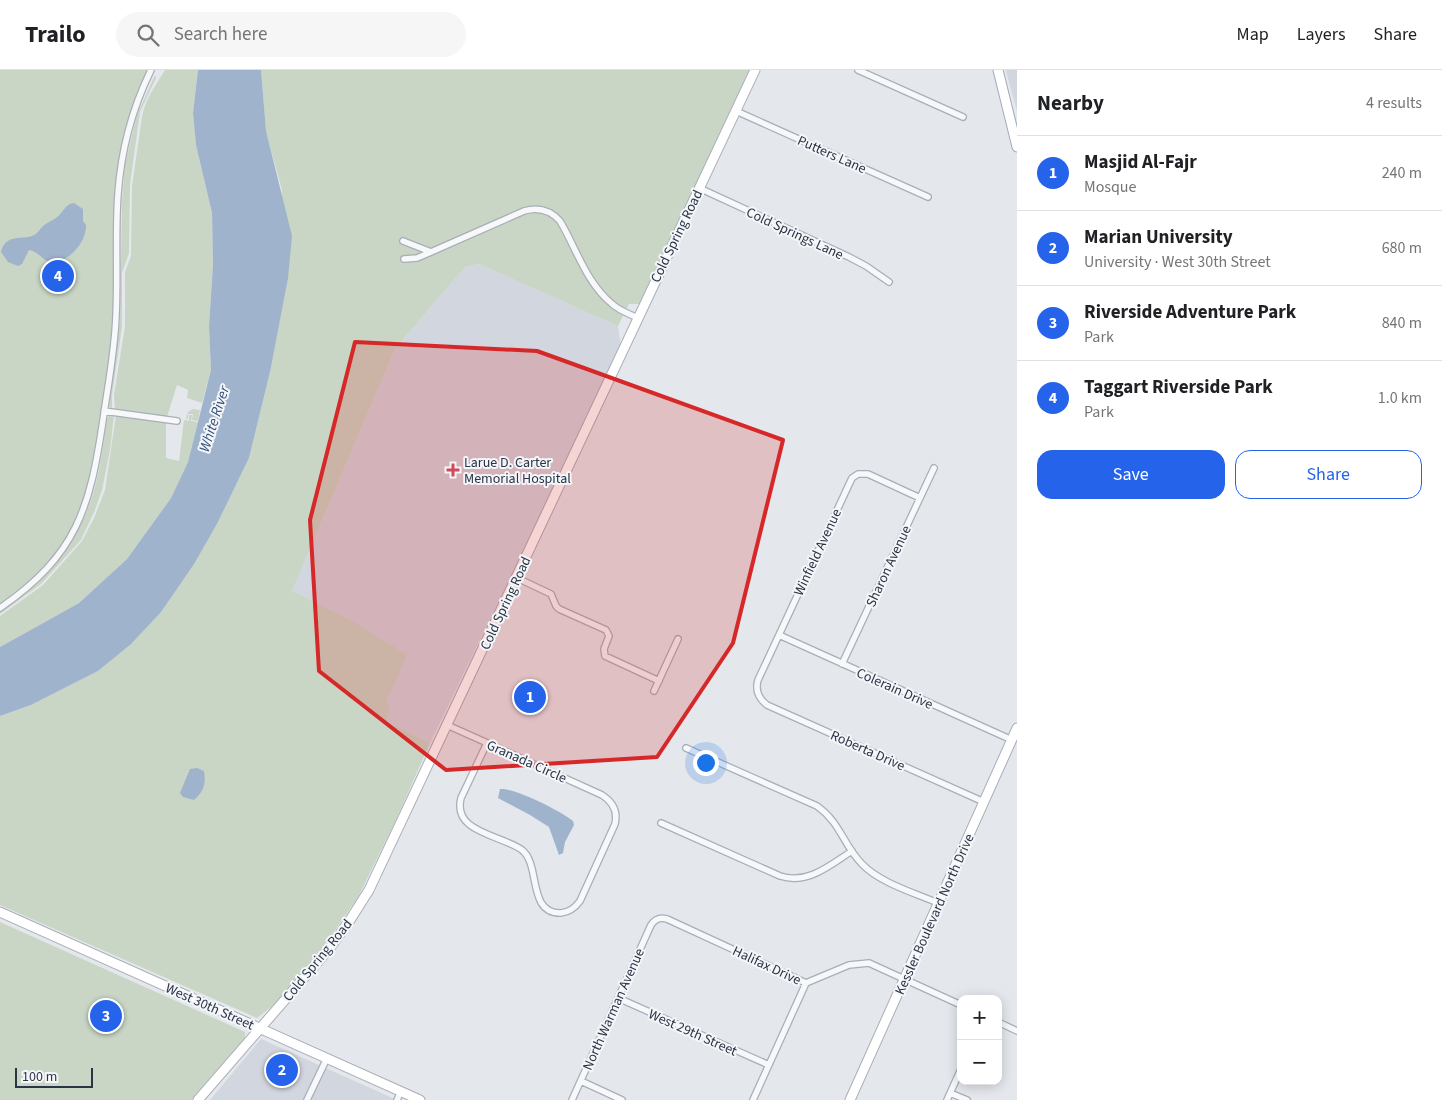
<!DOCTYPE html>
<html lang="en">
<head>
<meta charset="utf-8">
<style>
	body { margin:0; font-family:"Source Sans 3",sans-serif; background:#f6f6f6; color:#202124 }
	.controls { position:absolute; right:15px; bottom:15px; display:grid; overflow:hidden; border-radius:10px; box-shadow:0 2px 12px #0003 }
	.controls button { width:45px; height:45px; display:grid; place-items:center; padding:0; border:0; border-bottom:1px solid #e0e0e0; background:#fff; color:#202124; font:25px sans-serif }
	.scale { position:absolute; left:15px; bottom:12px; width:78px; box-sizing:border-box; padding-left:5px; border:2px solid #2b3445; border-top:0; font-size:14px; line-height:18px; white-space:nowrap; color:#2b3445; -webkit-text-stroke:4px #f4f6f9; paint-order:stroke }
	.you { position:absolute; left:705px; top:692px; width:18px; height:18px; margin:-12px; border:4px solid #fff; border-radius:50%; background:#1a73e8; box-shadow:0 0 0 8px #1a73e833 }
	.badge { display:grid; place-items:center; width:32px; height:32px; border-radius:50%; background:#2563eb; color:#fff; font-size:16px; font-weight:700 }
	.pin { position:absolute; translate:-50% -50%; border:2px solid #fff; box-shadow:0 1px 5px #0006 }
	.list { margin:0; padding:0; list-style:none }
	h2 { display:flex; justify-content:space-between; align-items:center; height:65px; margin:0; padding:0 20px; font-size:21px }
	h2 small { font-size:16px; font-weight:400; color:#757577 }
	.list li { display:grid; grid-template-columns:32px 1fr auto; gap:15px; align-items:center; box-sizing:border-box; height:75px; padding:0 20px; border-top:1px solid #e0e0e0 }
	.list b { display:block; font-size:19px; white-space:nowrap }
	.list p { margin:0; font-size:16px; white-space:nowrap; color:#757577 }
	.list em { font-size:16px; font-style:normal; color:#757577 }
	.actions { display:flex; gap:10px; padding:15px 20px }
	.actions a { flex:1; padding:11px 0; border:1px solid #2563eb; border-radius:15px; text-align:center; font-size:18px; color:#2563eb }
	.actions .main { background:#2563eb; color:#fff }
	.icon { flex:none; width:28px; height:28px; fill:none; stroke:currentColor; stroke-width:2; stroke-linecap:round; stroke-linejoin:round }
	.map { position:relative; flex:none; width:1017px; height:1030px; overflow:hidden }
	header { display:flex; align-items:center; gap:30px; box-sizing:border-box; height:70px; padding:0 25px; background:#fff; border-bottom:1px solid #e0e0e0 }
	header strong { font-size:24px }
	nav { display:flex; gap:28px; margin-inline-start:auto; font-size:18px }
	.search { width:350px; height:45px; background:#f6f6f6; display:flex; align-items:center; gap:12px; box-sizing:border-box; padding:0 18px; border-radius:28px; color:#757577; font-size:19px }
	main { display:flex }
	aside { flex:1; background:#fff }
	.map>svg:first-child { display:block }
</style>
</head>
<body>
<header>
<strong>Trailo</strong>
<div class="search"><svg class="icon" aria-label="search" viewBox="0 0 24 24"><circle cx="10" cy="10" r="6"/><path d="M15 15l6 6"/></svg>Search here</div>
<nav><a>Map</a><a>Layers</a><a>Share</a></nav>
</header>
<main>
<div class="map">
<svg width="1017" height="1030" viewBox="0 0 1017 1030">
	<rect width="100%" height="100%" fill="#e4e7ec"/>
	<path fill="#d2d6de" d="M1006,0H1017V41L1009,12Z
		M479,194L618,256L621,278L430,673L386,651L390,641L387,630L292,521L395,279L465,197Z
		M261,969L397,1030H210Z"/>
	<path fill="#c9d6c5" d="M0,0H148L123,83L117,137L114,275L87,424L75,453L52,489L19,522L0,535Z
		M165,0H198L193,43L196,75L212,143L213,195L209,257L211,300L202,333L187,328L188,320L177,315L167,347L115,340L114,325L125,256V202L131,186L132,116L142,47C145,29 156,15 165,0Z
		M261,0H749L640,234H629L618,256L479,194L465,197L395,279L292,521L352,551L407,585L387,630L390,641L386,651L430,673L394,754L358,827L324,876L276,933L257,948L0,835V646L31,635L98,601L130,575L218,452L249,388L270,302L282,120L266,62Z
		M155,5L156,8L140,42L133,93L130,114L129,183L122,203V257L112,325V340L109,335L120,251L122,132L125,94L137,45Z
		M193,339L200,340L198,351L192,350L193,344H188V349H186L188,342Z
		M114,345L110,380L102,420L95,440L81,470L41,514L0,544V542C45,511 79,474 94,420C101,397 103,373 107,349L109,346Z
		M116,345L166,353V388L179,391L184,350L189,351V345H192L191,351L198,352L188,392L171,428L127,489L79,533L0,577V546L43,515L82,471L94,448L105,420Z
		M0,852L245,962V968L192,1030H0Z"/>
	<path fill="#9fb4cc" d="M198,0H261L266,61L292,166L288,208L270,302L249,388L218,452L194,494L161,542L130,575L98,601L31,635L0,646V577L79,533L127,489L171,428L188,392L211,300L209,256L213,195L212,143L196,75L193,43Z
		M74,133L83,139V151L86,155C87,172 68,194 50,192C42,190 38,181 29,180L22,194L18,196L8,192L1,182C6,162 23,171 34,165C37,164 40,159 43,156C46,153 52,151 56,148C63,143 65,134 74,133Z
		M197,698L204,701C206,714 204,721 194,730L183,727L180,723L190,699Z
		M500,719C513,717 563,742 573,751L574,755L565,772L563,783L559,785L549,757L530,745L498,728Z"/>
	<g fill="none" stroke-linecap="round" stroke-linejoin="round">
		<g stroke="#a9aeb7" stroke-width="8">
			<path id="street" d="M858,0L963,47
				M736,41L928,127
				M699,118L849,187L866,196L889,212
				M403,171L431,182L524,141C538,137 550,140 560,151C576,178 586,212 611,233C618,240 629,244 638,248
				M404,189L417,188L431,182
				M104,341L177,351
				M920,428L868,404H858L852,408L758,610C755,620 758,628 767,635L984,732
				M517,508L551,524L556,536L559,539L606,560L609,566L604,579L605,586L659,611
				M0,538C77,485 90,438 103,350C108,315 115,280 116,245C118,204 115,164 118,124C121,81 132,39 151,0
				M779,565L1012,670
				M842,594L934,398
				M654,621L678,569
				M447,655C499,678 551,702 602,725C613,732 618,741 615,754L580,831C575,838 569,842 561,843C527,844 541,795 522,780C502,765 452,763 461,728L487,673
				M686,678L817,736C841,753 843,775 862,794C880,813 915,823 938,833
				M661,753L780,806C808,815 830,795 852,781
				M618,928L769,995
				M998,952L1017,961
				M581,1011L622,1030
				M950,1023L967,1030
				M307,1030L327,988
				M397,1030L401,1021
				M572,1030L651,855C655,849 660,847 667,849L806,913L849,895L869,893L961,935
				M753,1030L806,913
				M947,1030L961,999"/>
		</g>
		<g stroke="#a9aeb7" stroke-width="11">
			<path id="secondary" d="M0,842L420,1030
				M198,1030L329,879L350,850L369,820L755,0
				M850,1030L1017,658"/>
		</g>
		<g stroke="#a3abb8" stroke-width="11">
			<path id="primary" d="M998,0L1017,77"/>
		</g>
		<use href="#street" stroke="#f7f8fa" stroke-width="5.5"/>
		<use href="#secondary" stroke="#fff" stroke-width="9"/>
		<use href="#primary" stroke="#fff" stroke-width="9"/>
	</g>
	<path fill="#d62828" fill-opacity="0.2" stroke="#d62828" stroke-width="4" stroke-linejoin="round" d="M355,272L537,281L783,370L733,573L657,687L446,700L319,601L310,450Z"/>
	<path fill="#d1495b" stroke="#f4f6f9" stroke-width="2" d="M450.5 392.5h5v5h5v5h-5v5h-5v-5h-5v-5h5z"/>
	<g text-anchor="middle" stroke-width="4" stroke-linejoin="round" paint-order="stroke">
		<g font-size="14" fill="#2b3445" stroke="#f4f6f9">
			<text transform="translate(832 84) rotate(24)" y="5">Putters Lane</text>
			<text transform="translate(795 163) rotate(25)" y="5">Cold Springs Lane</text>
			<text transform="translate(676 166) rotate(-64)" y="5">Cold Spring Road</text>
			<text transform="translate(817 482) rotate(-65)" y="5">Winfield Avenue</text>
			<text transform="translate(888 496) rotate(-65)" y="5">Sharon Avenue</text>
			<text transform="translate(505 533) rotate(-65)" y="5">Cold Spring Road</text>
			<text transform="translate(895 618) rotate(24)" y="5">Colerain Drive</text>
			<text transform="translate(868 680) rotate(24)" y="5">Roberta Drive</text>
			<text transform="translate(527 691) rotate(24)" y="5">Granada Circle</text>
			<text transform="translate(934 844) rotate(-66)" y="5">Kessler Boulevard North Drive</text>
			<text transform="translate(317 890) rotate(-51)" y="5">Cold Spring Road</text>
			<text transform="translate(767 895) rotate(25)" y="5">Halifax Drive</text>
			<text transform="translate(210 936) rotate(24)" y="5">West 30th Street</text>
			<text transform="translate(613 939) rotate(-66)" y="5">North Warman Avenue</text>
			<text transform="translate(693 962) rotate(24)" y="5">West 29th Street</text>
		</g>
		<g font-size="14" fill="#2b3445" stroke="#f4f6f9" text-anchor="start">
			<text x="464" y="397">Larue D. Carter<tspan x="464" dy="16">Memorial Hospital</tspan></text>
		</g>
		<g font-size="15" font-style="italic" fill="#34527a" stroke="#f4f6f9">
			<text transform="translate(214 349) rotate(-72)" y="5">White River</text>
		</g>
	</g>
</svg>
<div class="controls">
<button>+</button>
<button>−</button>
</div>
<div class="scale">100 m</div>
<div class="you"></div>
<div class="pin badge" style="left:530px;top:627px">1</div>
<div class="pin badge" style="left:282px;top:1000px">2</div>
<div class="pin badge" style="left:106px;top:946px">3</div>
<div class="pin badge" style="left:58px;top:206px">4</div>
</div>
<aside>
<h2>Nearby<small>4 results</small></h2>
<ul class="list">
<li><span class="badge">1</span><div><b>Masjid Al-Fajr</b><p>Mosque</p></div><em>240 m</em></li>
<li><span class="badge">2</span><div><b>Marian University</b><p>University · West 30th Street</p></div><em>680 m</em></li>
<li><span class="badge">3</span><div><b>Riverside Adventure Park</b><p>Park</p></div><em>840 m</em></li>
<li><span class="badge">4</span><div><b>Taggart Riverside Park</b><p>Park</p></div><em>1.0 km</em></li>
</ul>
<div class="actions"><a class="main">Save</a><a>Share</a></div>
</aside>
</main>
</body>
</html>
